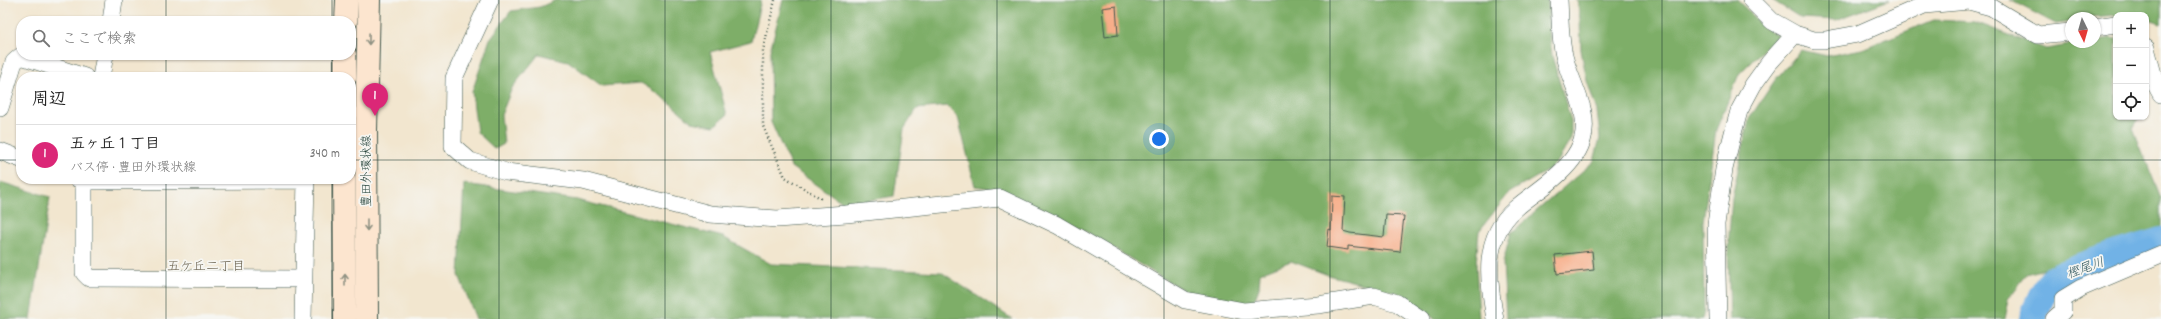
<!DOCTYPE html>
<html lang="ja">
<head>
<meta charset="utf-8">
<style>
	body { margin:0; font-family:Dekko,"Klee One",sans-serif; background:#f6f6f6; color:#222 }
	.controls { position:absolute; right:12px; top:12px; display:grid; overflow:hidden; border-radius:8px; box-shadow:0 1px 3px #0004 }
	.controls button { width:36px; height:36px; display:grid; place-items:center; padding:0; border:0; border-bottom:1px solid #e0e0e0; background:#fff; color:#222; font:20px sans-serif }
	.compass { position:absolute; left:2065px; top:12px; width:36px; height:36px; border-radius:50%; background:#fff; box-shadow:0 1px 3px #0004; rotate:175deg }
	.you { position:absolute; left:1159px; top:139px; width:14px; height:14px; margin:-10px; border:3px solid #fff; border-radius:50%; background:#1a73e8; box-shadow:0 0 0 6px #1a73e833 }
	.badge { display:grid; place-items:center; width:26px; height:26px; border-radius:50%; background:#db2777; color:#fff; font-size:13px; font-weight:700 }
	.pin { position:absolute; translate:-50% -33px; filter:drop-shadow(0 1px 2px #0008) }
	.pin::after { content:''; position:absolute; top:21px; width:14px; height:12px; background:inherit; clip-path:polygon(0 0,100% 0,50% 100%) }
	.list { margin:0; padding:0; list-style:none }
	h2 { display:flex; justify-content:space-between; align-items:center; height:52px; margin:0; padding:0 16px; font-size:17px }
	h2 small { font-size:13px; font-weight:400; color:#767676 }
	.list li { display:grid; grid-template-columns:26px 1fr auto; gap:12px; align-items:center; box-sizing:border-box; height:60px; padding:0 16px; border-top:1px solid #e0e0e0 }
	.list b { display:block; font-size:15px; white-space:nowrap }
	.list p { margin:0; font-size:13px; white-space:nowrap; color:#767676 }
	.list em { font-size:13px; font-style:normal; color:#767676 }
	.icon { flex:none; width:22px; height:22px; fill:none; stroke:currentColor; stroke-width:2; stroke-linecap:round; stroke-linejoin:round }
	.map { position:relative; flex:none; width:2161px; height:319px; overflow:hidden }
	.search { position:absolute; background:#fff; box-shadow:0 1px 3px #0004; left:16px; top:16px; width:340px; height:44px; display:flex; align-items:center; gap:10px; box-sizing:border-box; padding:0 14px; border-radius:16px; color:#767676; font-size:15px }
	.panel { position:absolute; background:#fff; box-shadow:0 1px 3px #0004; left:16px; top:72px; width:340px; height:112px; border-radius:16px }
	.map>svg:first-child { display:block }
</style>
</head>
<body>
<div class="map">
<svg width="2161" height="319" viewBox="0 0 2161 319">
	<rect width="100%" height="100%" fill="#f6f6f2"/>
	<filter id="ink" filterUnits="userSpaceOnUse"><feTurbulence type="fractalNoise" baseFrequency=".025" numOctaves="2"/><feDisplacementMap in="SourceGraphic" scale="8" xChannelSelector="R" yChannelSelector="G"/><feConvolveMatrix kernelMatrix="1 2 1 2 8 2 1 2 1" color-interpolation-filters="sRGB"/></filter>
	<filter id="wash" filterUnits="userSpaceOnUse"><feTurbulence type="fractalNoise" baseFrequency=".012" numOctaves="4" result="noise"/><feDisplacementMap in="SourceGraphic" scale="16" xChannelSelector="R" yChannelSelector="G"/><feGaussianBlur stdDeviation="0.9" result="paint"/><feColorMatrix in="noise" values="0 0 0 0 0 0 0 0 0 0 0 0 0 0 0 0 0 1.4 0 .05"/><feComposite in="paint" operator="in"/></filter>
	<g filter="url(#wash)">
		<rect width="100%" height="100%" fill="#f2e6cf"/>
		<path fill="#7eae68" stroke="#4e764e" d="M556,0H761L751,41L710,52L727,115L714,126L692,122L663,97L641,83L602,86L568,61L539,54L512,88L501,115L504,144L495,149L477,132L472,92L490,39L511,11L540,7Z
			M783,0H1548V20L1552,56L1571,121V139L1558,161L1547,171L1509,193L1479,231L1476,264L1479,319H1436L1398,293L1328,275L1291,261L1260,273L1259,288L1253,304L1186,292L1063,218L1001,190L975,186L958,117L947,106L917,109L904,129L894,196L845,204L791,167L771,122L770,51Z
			M1577,0H1737L1767,29L1778,35L1739,74L1716,130L1703,222L1704,312L1702,319H1506L1503,262L1511,233L1594,161L1600,138L1597,111L1587,81L1581,50L1580,19Z
			M1772,0H1889L1836,20L1801,18Z
			M2010,0H2161V23L2146,18V15L2137,14L2071,18V22L2056,24Z
			M1934,20L1975,22L2046,49L2110,38L2116,39V117H2140L2133,128L2161,199V232L2027,274L2008,299L2004,319H1730L1728,247L1732,198L1749,119L1775,80L1801,50L1827,56L1862,49Z
			M0,182L50,197L31,319H0Z
			M464,184L577,200L723,237L771,264L941,272L1012,319H476L459,275Z"/>
		<g fill="none" stroke-linecap="round" stroke-linejoin="round">
			<path stroke="#71b2e6" stroke-width="28" d="M2033,319C2034,313 2047,285 2051,281C2061,270 2142,247 2161,241"/>
		</g>
		<g id="blocks">
			<path fill="#f7aa84" d="M1116,6L1118,35L1105,37L1102,8Z
				M1332,196L1345,197L1343,231L1350,233L1384,237L1386,215L1404,216L1400,252L1348,246V250L1327,247L1329,229L1331,230Z
				M1592,251L1594,270L1557,274L1555,255Z"/>
		</g>
	</g>
	<g filter="url(#ink)">
		<use href="#blocks" fill-opacity="0" stroke="#3f564b" stroke-width="1"/>
		<g fill="none" stroke-linecap="round" stroke-linejoin="round">
			<g stroke="#3f564b" stroke-width="18">
				<path id="street" d="M490,0L454,78L453,146L470,161L506,172L583,181L710,214L777,219L846,214L1000,198L1057,225L1185,300L1244,311L1318,305L1374,296L1397,303L1421,319
					M1751,0L1772,21L1795,34L1814,40H1825L1858,34L1924,5L1969,1L1991,7L2038,35L2071,32
					M111,21L114,0
					M2095,27L2116,24
					M2146,48L2156,85L2161,94
					M101,77L105,55
					M0,108L14,62L21,56L85,77
					M0,151L21,159
					M78,179L84,181L306,180
					M84,181V273L89,278L304,279
					M303,319L306,179
					M1495,319C1488,280 1482,238 1515,209C1527,198 1541,190 1553,179C1565,169 1577,157 1582,141C1592,110 1568,81 1563,51C1560,35 1560,17 1559,0
					M1718,319L1716,224L1724,169L1733,133L1739,111L1753,85L1769,63L1795,34
					M2054,319L2063,311V299L2081,288L2161,254"/>
			</g>
			<g stroke="#3f564b" stroke-width="24">
				<path id="secondary" d="M346,21L347,0
					M345,77V55
					M344,179L345,319
					M367,319L366,130L369,0"/>
			</g>
			<path stroke="#3f564b" stroke-width="2.5" stroke-dasharray="1 3" stroke-linecap="butt" d="M775,0L763,50V126L785,177L822,199"/>
			<use href="#street" stroke="#fff" stroke-width="17"/>
			<use href="#secondary" stroke="#fce5cf" stroke-width="22"/>
		</g>
		<defs><path id="oneway-shaft" d="M-6 0H5M1.5-3L5.5 0L1.5 3" fill="none" stroke-width="1.6" stroke-linecap="round" stroke-linejoin="round"/></defs>
		<g stroke="#8e9182">
			<use href="#oneway-shaft" transform="translate(369 39) rotate(91)"/>
			<use href="#oneway-shaft" transform="translate(367 225) rotate(90)"/>
			<use href="#oneway-shaft" transform="translate(345 280) rotate(-90)"/>
		</g>
	</g>
	<path fill="none" stroke="#1f3d34" stroke-width="1" stroke-opacity="0.55" d="M166,0V21M332,0V21M499,0V319M665,0V319M831,0V319M997,0V319M1164,0V319M1330,0V319M1496,0V319M1662,0V319M1829,0V319M1995,0V319M166,55V77M332,55V77M0,160H21M351,160H2161M166,179V319M332,179V319"/>
	<g text-anchor="middle" stroke-width="3.5" stroke-linejoin="round" paint-order="stroke">
		<g font-size="12" fill="#1f3d34" stroke="#f6f6f2">
			<text transform="translate(366 171) rotate(-90)" y="4">豊田外環状線</text>
		</g>
		<g font-size="13" fill="#6b6350" stroke="#f6f6f2">
			<text x="206" y="270">五ケ丘二丁目</text>
		</g>
		<g font-size="13" font-style="italic" fill="#345a60" stroke="#f6f6f2">
			<text transform="translate(2085 267) rotate(-20)" y="5">樫尾川</text>
		</g>
	</g>
</svg>
<div class="controls">
<button>+</button>
<button>−</button>
<button><svg class="icon" aria-label="locate" viewBox="0 0 24 24"><circle cx="12" cy="12" r="6"/><path d="M12 2v4M12 18v4M2 12h4M18 12h4"/></svg></button>
</div>
<svg class="compass" viewBox="-18 -18 36 36"><path d="M0-13l5 13h-10z" fill="#e53935"/><path d="M0 13l5-13h-10z" fill="#767676"/></svg>
<div class="you"></div>
<div class="pin badge" style="left:375px;top:116px">1</div>
<div class="search"><svg class="icon" aria-label="search" viewBox="0 0 24 24"><circle cx="10" cy="10" r="6"/><path d="M15 15l6 6"/></svg>ここで検索</div>
<section class="panel">
<h2>周辺<small></small></h2>
<ul class="list">
<li><span class="badge">1</span><div><b>五ヶ丘１丁目</b><p>バス停 · 豊田外環状線</p></div><em>340 m</em></li>
</ul>
</section>
</div>
</body>
</html>
